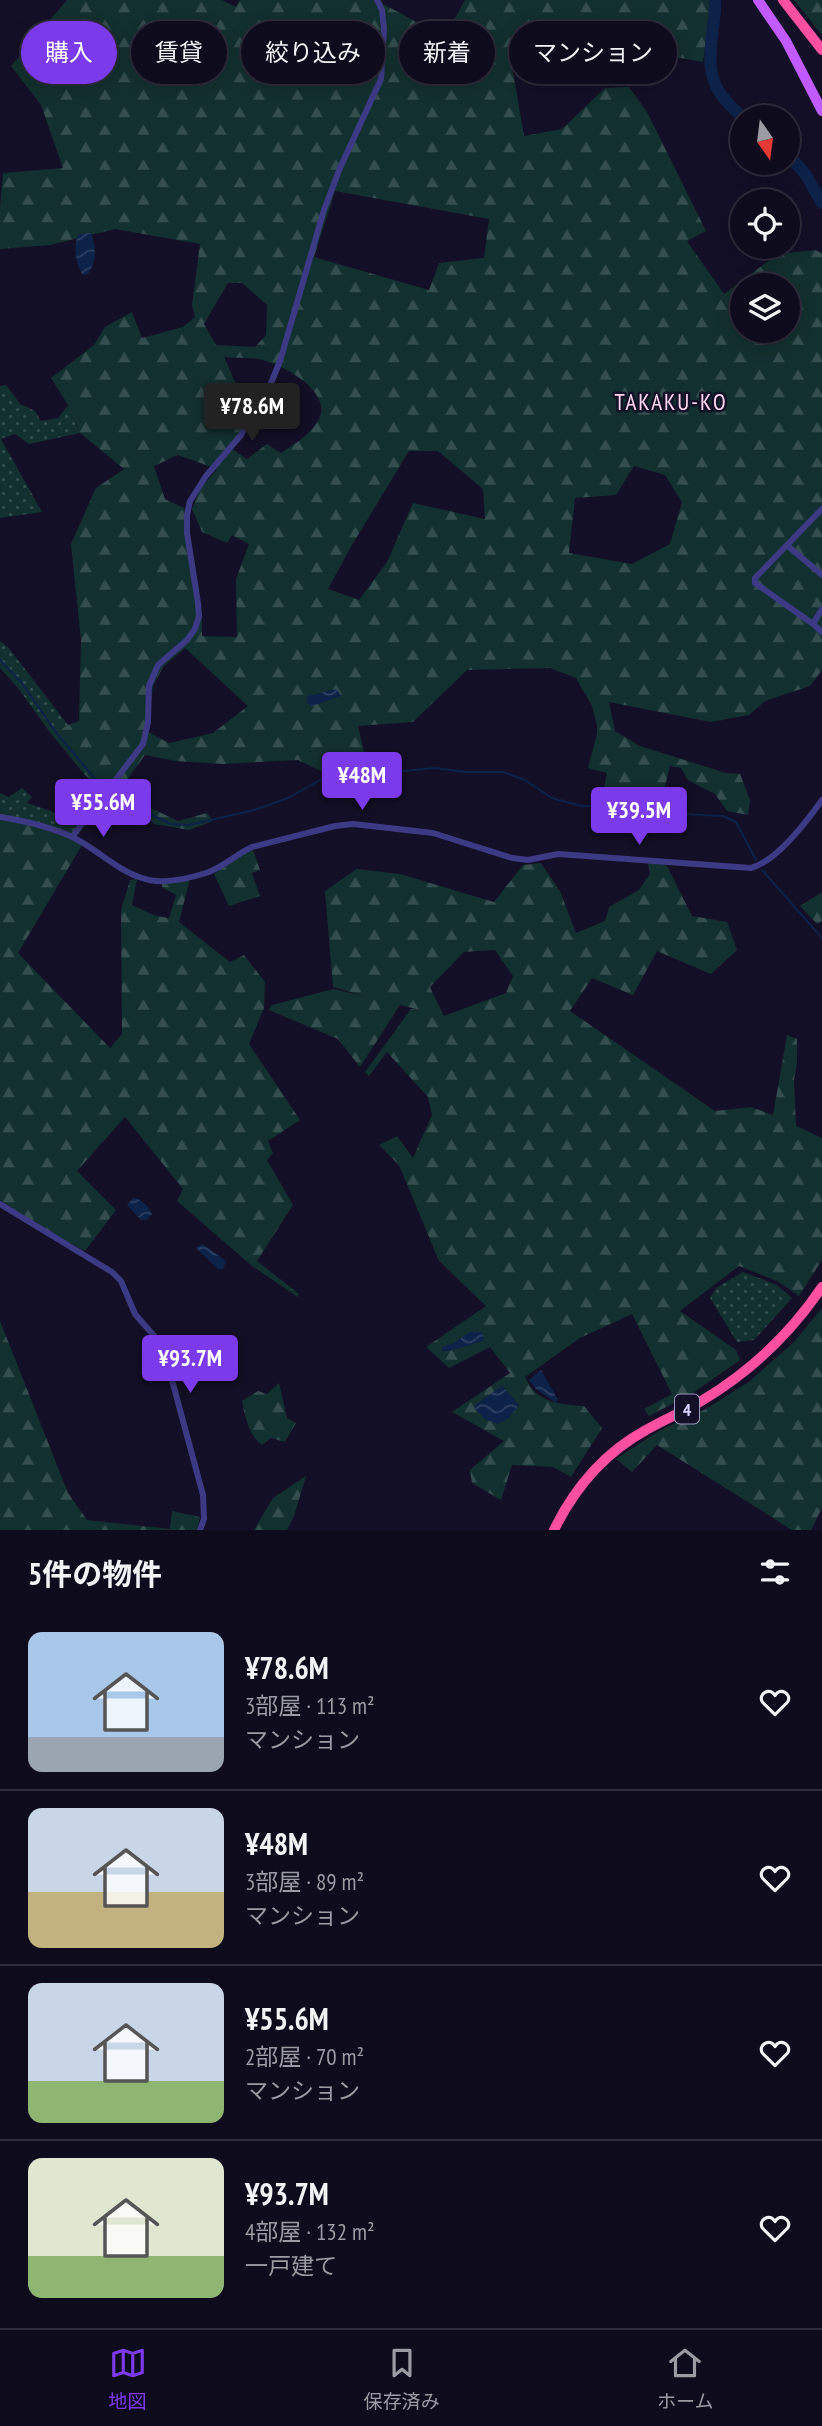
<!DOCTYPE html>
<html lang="ja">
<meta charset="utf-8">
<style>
body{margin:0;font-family:"PT Sans Narrow","Noto Sans JP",sans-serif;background:#1c1929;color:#f1f3f6;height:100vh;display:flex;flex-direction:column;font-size:26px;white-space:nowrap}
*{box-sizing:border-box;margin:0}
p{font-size:23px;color:#9b9ba3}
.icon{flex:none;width:38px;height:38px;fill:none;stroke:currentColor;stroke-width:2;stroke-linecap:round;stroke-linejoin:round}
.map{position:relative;height:1530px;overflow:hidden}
.details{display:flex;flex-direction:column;background:#0e0b1c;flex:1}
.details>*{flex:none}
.top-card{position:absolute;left:21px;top:21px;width:780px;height:63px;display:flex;gap:14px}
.needle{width:46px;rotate:166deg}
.controls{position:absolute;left:730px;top:105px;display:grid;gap:14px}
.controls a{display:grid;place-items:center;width:70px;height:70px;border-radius:50%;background:#0e0b1c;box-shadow:0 4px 18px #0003,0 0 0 2px #2e2b3b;font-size:35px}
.price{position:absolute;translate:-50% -60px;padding:0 16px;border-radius:7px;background:#7c3aed;color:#fff;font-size:23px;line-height:46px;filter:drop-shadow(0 2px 4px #0008)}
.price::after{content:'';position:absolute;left:50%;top:42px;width:21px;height:16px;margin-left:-10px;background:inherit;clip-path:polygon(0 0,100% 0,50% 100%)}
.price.on{background:#222;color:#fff}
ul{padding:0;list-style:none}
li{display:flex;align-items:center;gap:21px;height:175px;padding:0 28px}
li+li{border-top:2px solid #2e2b3b}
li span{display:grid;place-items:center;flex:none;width:196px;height:140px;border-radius:14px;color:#555}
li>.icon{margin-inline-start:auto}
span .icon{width:84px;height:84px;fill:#fffc;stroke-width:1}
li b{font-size:30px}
h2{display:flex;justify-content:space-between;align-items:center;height:84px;padding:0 28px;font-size:30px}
.tag{padding:0 24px;border-radius:32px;background:#0e0b1c;box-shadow:0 4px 18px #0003,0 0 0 2px #2e2b3b;font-size:24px;line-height:63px}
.tag.on{background:#7c3aed;color:#fff}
.tabs{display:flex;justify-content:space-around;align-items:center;height:98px;border-top:2px solid #2e2b3b;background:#0e0b1c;font-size:19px;color:#9b9ba3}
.tabs a{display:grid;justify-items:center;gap:4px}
.tabs .on{color:#7c3aed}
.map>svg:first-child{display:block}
</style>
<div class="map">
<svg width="822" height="1530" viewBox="0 0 822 1530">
<defs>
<pattern id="grass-dots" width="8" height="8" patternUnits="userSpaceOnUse" patternTransform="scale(1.75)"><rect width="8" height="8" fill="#12302f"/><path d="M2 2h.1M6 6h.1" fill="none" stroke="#344d4e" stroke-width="1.8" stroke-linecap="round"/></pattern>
<pattern id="forest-firs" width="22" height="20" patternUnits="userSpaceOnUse" patternTransform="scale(1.75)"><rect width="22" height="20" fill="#12302f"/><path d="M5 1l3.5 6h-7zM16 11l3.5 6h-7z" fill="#344d4e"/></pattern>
<pattern id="water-waves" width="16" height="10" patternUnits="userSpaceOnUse" patternTransform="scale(1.75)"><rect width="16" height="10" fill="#0c2248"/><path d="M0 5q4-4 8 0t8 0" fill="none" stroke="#2f4163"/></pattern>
</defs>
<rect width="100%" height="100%" fill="#130f26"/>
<path fill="url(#grass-dots)" d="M 6,385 L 20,404 L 35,411 L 41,421 L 58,418 L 68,405 L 80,433 L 29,444 L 15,434 L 1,439 L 42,512 L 0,518 L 0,386 Z
M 0,641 L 8,647 L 68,725 L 52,735 L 18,688 L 0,668 Z
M 22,788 L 32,797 L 27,803 L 51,811 L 74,824 L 102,789 L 109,793 L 77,836 L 0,819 L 0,793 L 9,797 Z
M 743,1272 L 777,1285 L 792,1298 L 754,1340 L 737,1342 L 710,1298 L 716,1288 Z"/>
<path fill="url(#forest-firs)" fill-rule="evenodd" d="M 67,0 L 222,0 L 236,7 L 240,0 L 381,0 L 383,4 L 445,37 L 465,0 L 709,0 L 709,22 L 703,62 L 566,37 L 534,47 L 512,66 L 524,136 L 562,129 L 605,88 L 629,87 L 647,112 L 706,231 L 687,241 L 724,294 L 778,254 L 815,250 L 822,253 L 822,670 L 810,686 L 765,701 L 749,715 L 711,722 L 609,702 L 615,731 L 640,746 L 726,773 L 740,774 L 750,800 L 748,815 L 727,811 L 715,794 L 688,780 L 681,768 L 670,766 L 662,798 L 674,804 L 672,816 L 619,810 L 600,810 L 607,773 L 588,768 L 597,734 L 597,726 L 592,706 L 576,678 L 550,668 L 467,670 L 413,722 L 358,726 L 369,773 L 337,779 L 298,760 L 223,764 L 176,761 L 145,755 L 126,781 L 151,808 L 178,821 L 207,813 L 213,821 L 189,830 L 154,824 L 128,800 L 102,789 L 85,775 L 52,735 L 68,725 L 79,721 L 81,640 L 71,544 L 96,488 L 124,469 L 80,433 L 68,405 L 51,378 L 94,345 L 105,327 L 132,312 L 142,338 L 183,327 L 195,317 L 192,305 L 200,244 L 115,229 L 50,245 L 0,249 L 0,207 L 3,173 L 63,168 L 41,105 L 11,66 ZM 335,191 L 489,219 L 484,258 L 439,263 L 429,290 L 314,257 ZM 228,283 L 242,283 L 267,305 L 266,335 L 255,347 L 216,345 L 204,324 ZM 742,285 L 788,285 L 788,331 L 742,331 ZM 224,357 C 236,358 250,357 262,360 C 284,365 335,393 318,421 C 309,436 294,444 281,453 L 267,444 L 247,459 L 232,449 L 262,406 L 235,382 ZM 409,451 L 438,451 L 483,489 L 485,519 L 413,503 L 387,562 L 359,600 L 328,589 L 352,545 ZM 178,455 L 217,469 L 200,489 L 192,509 L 202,532 L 227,543 L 232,535 L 249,544 L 236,579 L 237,637 L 202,636 L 202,618 L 184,508 L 165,499 L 154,466 ZM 634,466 L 665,475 L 682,502 L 670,544 L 632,564 L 569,553 L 575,498 L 616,495 ZM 185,648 L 248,706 L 213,733 L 169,743 L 148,732 L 153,686 L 163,667 Z
M 794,0 L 822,0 L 822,35 Z
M 0,820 L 42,827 L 82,845 L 18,953 L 110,1048 L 122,1034 L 121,910 L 130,880 L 137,879 L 132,905 L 156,916 L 169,918 L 176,895 L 162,887 L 162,884 L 190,879 L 179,922 L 230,962 L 244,955 L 265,982 L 264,1008 L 249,1044 L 300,1120 L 268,1141 L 273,1153 L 267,1160 L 293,1205 L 257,1261 L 299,1294 L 298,1297 L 252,1266 L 177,1201 L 183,1189 L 125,1117 L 77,1171 L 116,1210 L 85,1251 L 38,1226 L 0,1200 Z
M 253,850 L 260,870 L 252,873 L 260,896 L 229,906 L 214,874 L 242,854 Z
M 541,863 L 560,891 L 576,933 L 605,921 L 609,907 L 639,890 L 650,874 L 648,863 L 666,864 L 692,916 L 727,922 L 737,950 L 711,974 L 657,951 L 633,995 L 592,978 L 570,1011 L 715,1111 L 751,1107 L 773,1115 L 787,1035 L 797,1039 L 797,1063 L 794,1080 L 796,1126 L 822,1138 L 822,1260 L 799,1296 L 777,1281 L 739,1266 L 680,1311 L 736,1350 L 740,1360 L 693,1393 L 649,1416 L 644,1409 L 672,1394 L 632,1314 L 580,1338 L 525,1377 C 537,1403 558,1404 584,1406 L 602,1428 L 571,1477 L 553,1467 L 512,1465 L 501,1500 L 472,1483 L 470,1470 L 504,1441 L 452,1412 L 510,1373 L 490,1347 L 449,1368 L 426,1347 L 486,1306 L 439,1261 L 399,1165 L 379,1145 L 397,1136 L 413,1158 L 432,1115 L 428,1097 L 387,1052 L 369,1076 L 365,1072 L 411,1009 L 420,1010 L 400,1005 L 360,1067 L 338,1039 L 269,1010 L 272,1005 L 334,989 L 368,997 L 333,987 L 325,891 L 357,869 L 400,874 L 494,902 L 523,865 ZM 495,950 L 513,976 L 506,993 L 444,1016 L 430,987 L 464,952 Z
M 822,892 L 822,921 L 817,924 L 800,906 Z
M 822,1308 L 822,1508 L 811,1530 L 792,1530 L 657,1445 L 632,1472 L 616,1459 L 659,1431 L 706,1409 L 750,1381 L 794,1342 Z
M 0,1321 L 68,1493 L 87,1520 L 170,1529 L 172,1511 L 200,1517 L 197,1530 L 0,1530 Z
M 279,1383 L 287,1418 L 296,1423 L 285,1442 L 271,1438 L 262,1445 C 249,1436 245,1417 242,1401 L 258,1391 L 267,1394 Z
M 306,1476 L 294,1516 L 287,1530 L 254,1530 L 273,1498 Z"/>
<path fill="url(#water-waves)" d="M 85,233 L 91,233 C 96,245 97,263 88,274 L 83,275 C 76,265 73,247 78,235 Z
M 337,689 L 341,696 L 312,706 L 307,703 L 308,696 Z
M 133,1198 C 140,1198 150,1207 152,1214 L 146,1220 L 141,1220 L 127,1205 Z
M 202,1244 L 226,1261 L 223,1269 L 218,1269 L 196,1248 Z
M 470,1332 L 481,1332 L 484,1337 L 482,1341 C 473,1344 450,1352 442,1351 L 442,1347 L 454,1343 Z
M 541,1370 L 558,1400 L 555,1402 L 536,1389 L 529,1380 Z
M 502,1386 L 519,1405 L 508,1419 L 497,1424 L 485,1419 L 475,1409 L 475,1405 Z"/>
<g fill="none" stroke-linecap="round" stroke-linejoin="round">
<path stroke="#0c2248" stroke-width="2" d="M 0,660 L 21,682 L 58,735 L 103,788 L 131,797 L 148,813 L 171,824 L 189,825 L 254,810 L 288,798 L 329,775 L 362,767 L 393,772 L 436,768 L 465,772 L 503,772 L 525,780 L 552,798 L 581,806 L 630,806 L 664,813 L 723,816 L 736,822 L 756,860
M 762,870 L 822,938"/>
<path stroke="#0c2248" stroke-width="12" d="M 715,0 C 716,9 714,19 713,28 C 707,70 709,90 743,117
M 788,154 L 806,175 L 822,203"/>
<path stroke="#3d3a85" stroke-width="6" d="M 822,509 L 755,578 L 755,583 L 813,624 L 822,609
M 788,546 L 822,575
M 813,624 L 822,632
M 0,817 C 26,821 48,826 72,837 C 96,848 116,870 142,878 C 160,885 187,879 206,873 C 223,868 236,854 252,847 L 335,826 L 353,824 L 433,833 L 512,858 L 528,860 L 558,854 L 751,868 C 777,861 807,821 822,800
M 72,837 L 143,744 L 148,722 L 149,686 L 158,665 L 187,640 L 195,629 L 199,616 L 198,603 L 187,533 L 187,515 L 190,501 L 206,476 L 241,435 L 267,393 L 280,361 L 324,210 L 340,168 L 381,79 L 384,29 L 382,10 L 377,0
M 0,1204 L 112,1272 L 121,1281 L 135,1314 L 155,1337 L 166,1358 L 203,1495 L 204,1519 L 200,1530"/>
<path stroke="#c25bff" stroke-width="10" d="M 758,0 L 786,41 L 822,111"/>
<path stroke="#ff4fa3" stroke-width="10" d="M 783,0 L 822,50
M 554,1530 C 575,1487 604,1453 646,1430 C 665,1419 685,1411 703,1400 C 751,1371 791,1333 822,1287"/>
</g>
<g text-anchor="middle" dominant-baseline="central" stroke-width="5" stroke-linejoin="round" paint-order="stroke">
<rect fill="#130f26" stroke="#9e99be" stroke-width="2" x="675" y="1394.5" width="24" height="29" rx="5"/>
<g font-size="18" font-weight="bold" fill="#d9d4ff">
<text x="687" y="1409">4</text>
</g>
<g font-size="23" letter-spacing="2" fill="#ffd6f0" stroke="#130f26">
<text x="671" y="401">TAKAKU-KO</text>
</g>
</g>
</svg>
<div class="controls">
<a><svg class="needle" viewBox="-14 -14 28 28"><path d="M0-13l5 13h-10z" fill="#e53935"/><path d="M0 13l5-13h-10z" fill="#9b9ba3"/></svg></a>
<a><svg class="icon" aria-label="locate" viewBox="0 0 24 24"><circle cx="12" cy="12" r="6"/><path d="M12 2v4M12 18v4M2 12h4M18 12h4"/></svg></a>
<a><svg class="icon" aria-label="layers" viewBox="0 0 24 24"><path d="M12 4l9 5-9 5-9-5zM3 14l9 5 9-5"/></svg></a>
</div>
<b class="price on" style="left:252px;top:443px">¥78.6M</b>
<b class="price" style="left:362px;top:812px">¥48M</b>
<b class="price" style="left:103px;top:839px">¥55.6M</b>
<b class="price" style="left:639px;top:847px">¥39.5M</b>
<b class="price" style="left:190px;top:1395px">¥93.7M</b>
<div class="top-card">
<a class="tag on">購入</a>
<a class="tag">賃貸</a>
<a class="tag">絞り込み</a>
<a class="tag">新着</a>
<a class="tag">マンション</a>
</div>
</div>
<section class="details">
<h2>5件の物件<svg class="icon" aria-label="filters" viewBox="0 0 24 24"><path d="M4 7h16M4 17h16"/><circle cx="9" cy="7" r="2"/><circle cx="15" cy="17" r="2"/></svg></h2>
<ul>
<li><span style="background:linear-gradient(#a9c7e8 75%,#9aa5b1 0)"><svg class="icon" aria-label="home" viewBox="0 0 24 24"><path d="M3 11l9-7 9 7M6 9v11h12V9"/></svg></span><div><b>¥78.6M</b><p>3部屋 · 113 m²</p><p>マンション</p></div><svg class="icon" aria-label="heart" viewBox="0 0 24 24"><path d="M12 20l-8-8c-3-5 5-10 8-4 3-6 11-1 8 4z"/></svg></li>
<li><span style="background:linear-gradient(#c9d6e8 60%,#c2b280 0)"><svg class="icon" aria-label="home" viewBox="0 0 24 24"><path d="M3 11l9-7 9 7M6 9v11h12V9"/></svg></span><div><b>¥48M</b><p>3部屋 · 89 m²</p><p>マンション</p></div><svg class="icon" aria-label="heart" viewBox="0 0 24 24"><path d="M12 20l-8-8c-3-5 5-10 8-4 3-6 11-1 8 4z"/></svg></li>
<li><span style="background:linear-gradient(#c9d6e8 70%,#8fb573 0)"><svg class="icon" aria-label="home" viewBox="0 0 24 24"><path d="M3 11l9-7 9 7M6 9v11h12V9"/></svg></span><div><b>¥55.6M</b><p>2部屋 · 70 m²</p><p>マンション</p></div><svg class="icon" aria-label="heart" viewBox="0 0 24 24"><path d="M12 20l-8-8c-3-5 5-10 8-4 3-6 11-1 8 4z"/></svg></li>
<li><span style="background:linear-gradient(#dfe7d0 70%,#8fb573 0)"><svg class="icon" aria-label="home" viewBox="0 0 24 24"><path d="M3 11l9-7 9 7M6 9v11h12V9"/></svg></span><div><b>¥93.7M</b><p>4部屋 · 132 m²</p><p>一戸建て</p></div><svg class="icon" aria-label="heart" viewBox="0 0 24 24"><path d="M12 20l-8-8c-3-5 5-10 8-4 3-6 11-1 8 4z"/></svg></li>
</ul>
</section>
<nav class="tabs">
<a class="on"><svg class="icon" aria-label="map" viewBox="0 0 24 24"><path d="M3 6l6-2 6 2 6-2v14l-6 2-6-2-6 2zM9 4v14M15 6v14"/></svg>地図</a>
<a><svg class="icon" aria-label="saved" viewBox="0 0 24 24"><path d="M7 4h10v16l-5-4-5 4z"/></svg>保存済み</a>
<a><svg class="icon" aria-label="home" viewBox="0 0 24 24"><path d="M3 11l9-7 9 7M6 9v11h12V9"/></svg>ホーム</a>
</nav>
